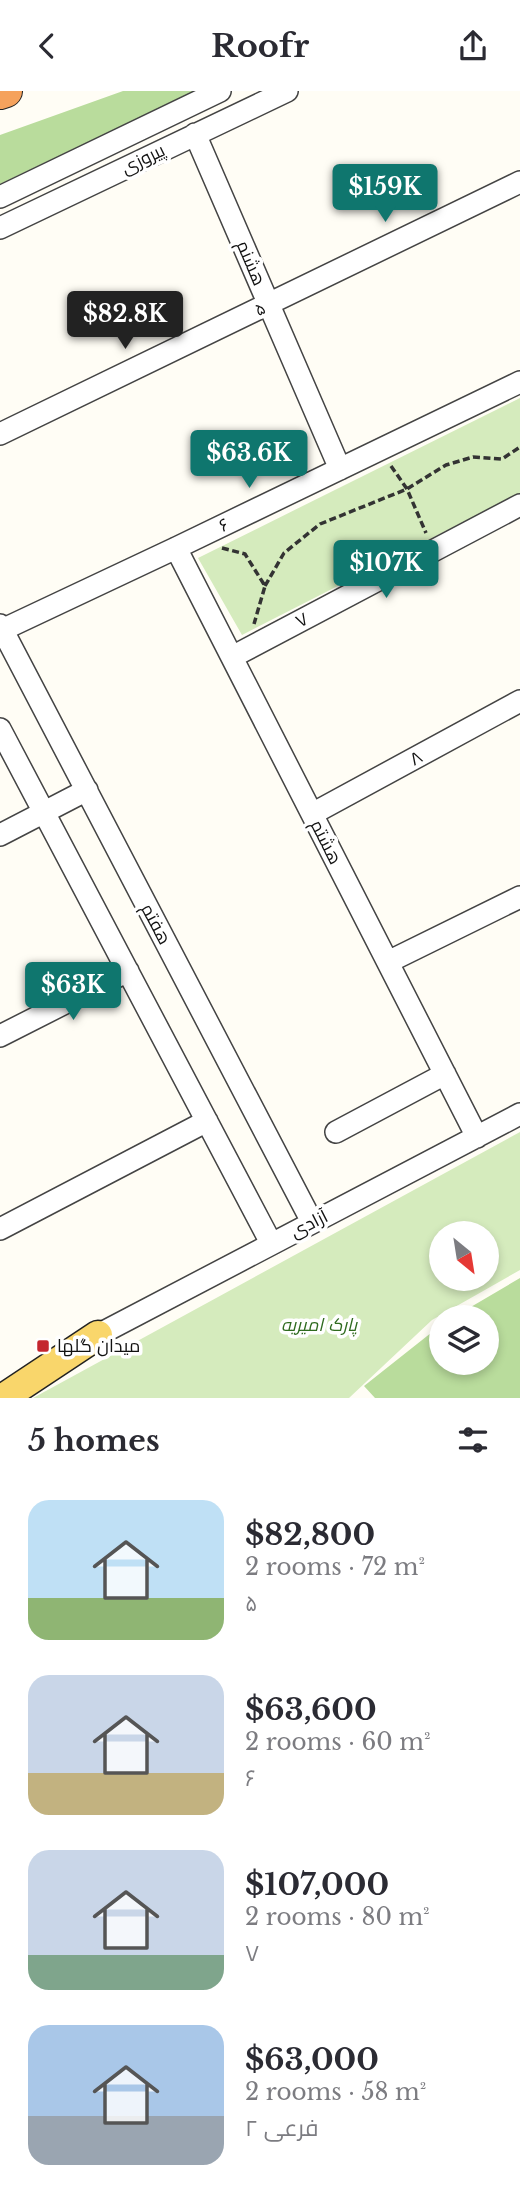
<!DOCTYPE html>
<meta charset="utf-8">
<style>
body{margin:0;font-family:"Libre Baskerville",Cairo,serif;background:#f7f7f7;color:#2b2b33;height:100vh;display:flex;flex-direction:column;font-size:26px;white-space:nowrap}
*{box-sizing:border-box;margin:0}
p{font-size:23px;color:#7c7c81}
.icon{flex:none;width:38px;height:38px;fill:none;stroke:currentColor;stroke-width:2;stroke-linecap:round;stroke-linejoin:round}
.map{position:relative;height:1307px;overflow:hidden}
.panel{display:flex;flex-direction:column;background:#fff;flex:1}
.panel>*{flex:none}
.needle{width:46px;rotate:150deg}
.fabs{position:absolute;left:429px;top:1130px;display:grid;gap:14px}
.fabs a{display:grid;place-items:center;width:70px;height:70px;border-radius:50%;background:#fff;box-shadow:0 4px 10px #0003;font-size:35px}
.price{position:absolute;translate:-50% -60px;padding:0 16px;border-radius:7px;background:#0f766e;color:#fff;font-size:23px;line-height:46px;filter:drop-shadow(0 2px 4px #0008)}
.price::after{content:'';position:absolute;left:50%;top:42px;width:21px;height:16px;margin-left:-10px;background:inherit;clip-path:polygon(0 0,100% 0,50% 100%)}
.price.selected{background:#222;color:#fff}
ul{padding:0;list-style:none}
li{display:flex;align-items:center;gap:21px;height:175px;padding:0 28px}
li span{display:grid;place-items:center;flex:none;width:196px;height:140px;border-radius:21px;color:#555}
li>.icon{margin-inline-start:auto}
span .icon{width:84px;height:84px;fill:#fffc;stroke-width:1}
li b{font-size:30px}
h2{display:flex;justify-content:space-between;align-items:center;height:84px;padding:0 28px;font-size:30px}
header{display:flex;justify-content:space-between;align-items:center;height:91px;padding:0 28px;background:#fff;font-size:32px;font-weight:700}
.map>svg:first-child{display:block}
</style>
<header><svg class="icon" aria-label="back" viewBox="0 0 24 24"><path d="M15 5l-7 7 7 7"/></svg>Roofr<svg class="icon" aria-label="share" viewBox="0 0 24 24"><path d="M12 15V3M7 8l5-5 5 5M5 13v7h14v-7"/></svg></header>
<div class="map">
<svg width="520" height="1307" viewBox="0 0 520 1307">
<rect width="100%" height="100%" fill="#fffdf5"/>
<path fill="#d5ebbd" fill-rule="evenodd" d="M 520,307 L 520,402 L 242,544 L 198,467 Z
M 520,1041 L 520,1179 L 432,1229 L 349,1307 L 33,1307 ZM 441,1143 L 486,1143 L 486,1188 L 441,1188 Z"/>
<path fill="#b9dc9c" d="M 123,0 L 195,0 L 0,93 L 0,44 Z
M 520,1187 L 520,1307 L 375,1307 L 364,1295 L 441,1234 L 441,1272 L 486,1272 L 486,1227 L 452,1227 Z"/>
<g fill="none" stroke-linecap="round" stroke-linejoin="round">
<g stroke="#444" stroke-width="24">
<path id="minor" d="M 195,43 L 340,378
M 0,106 L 220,0
M 0,137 L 287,0
M 0,343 L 520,91
M 176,457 L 477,1046
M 0,534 L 312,1131
M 2,539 L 176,457 L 520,291
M 232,566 L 520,414
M 0,638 L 271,1152
M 312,723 L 520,610
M 0,744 L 87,699
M 388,871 L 520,806
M 0,945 L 128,880
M 336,1041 L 445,983
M 0,1138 L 207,1030
M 98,1244 L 520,1023"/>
</g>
<g stroke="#222" stroke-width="31">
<path id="major" d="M 3,1307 L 98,1244"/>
</g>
<g stroke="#222" stroke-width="34">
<path id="highway" d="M 0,2 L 6,0"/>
</g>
<path stroke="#333" stroke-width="3.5" stroke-dasharray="7 3.5" stroke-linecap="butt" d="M 391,375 L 407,398 L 426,442
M 222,457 L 245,463 L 265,495 L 254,533
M 265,495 L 284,462 L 320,433 L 407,398 L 446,374 L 473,366 L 502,368 L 520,356"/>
<use href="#minor" stroke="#fff" stroke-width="21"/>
<use href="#major" stroke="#f9d66b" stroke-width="28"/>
<use href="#highway" stroke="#f5a25d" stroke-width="32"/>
</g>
<rect fill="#c4262e" stroke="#fff" stroke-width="2.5" x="36" y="1248" width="14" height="14" rx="3.5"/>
<g text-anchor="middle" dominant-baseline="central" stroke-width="7" stroke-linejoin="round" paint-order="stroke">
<g font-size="18" fill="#111" stroke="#fff">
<text transform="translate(143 68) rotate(-26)">پیروزی</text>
<text transform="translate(251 172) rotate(67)">هشنم</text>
<text transform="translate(260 218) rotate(-26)">۵</text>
<text transform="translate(224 434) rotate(-26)">۶</text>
<text transform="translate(302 529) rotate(-28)">۷</text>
<text transform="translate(416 667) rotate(-29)">۸</text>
<text transform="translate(326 751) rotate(63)">هشتم</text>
<text transform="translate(156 833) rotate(62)">هفتم</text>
<text transform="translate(309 1133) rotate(-27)">آزادی</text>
</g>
<g font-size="18" font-style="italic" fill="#2f6b1f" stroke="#fff">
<text x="319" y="1234">پارک امیریه</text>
</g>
<g font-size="18" fill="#111" stroke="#fff" text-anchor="start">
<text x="57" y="1255">میدان گلها</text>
</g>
</g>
</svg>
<div class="fabs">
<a><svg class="needle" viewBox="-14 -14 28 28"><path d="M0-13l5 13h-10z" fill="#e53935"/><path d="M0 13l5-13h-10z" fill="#7c7c81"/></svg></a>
<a><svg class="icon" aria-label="layers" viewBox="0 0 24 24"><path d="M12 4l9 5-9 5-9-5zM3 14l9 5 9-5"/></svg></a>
</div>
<b class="price" style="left:385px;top:133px">$159K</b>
<b class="price selected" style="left:125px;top:260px">$82.8K</b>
<b class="price" style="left:249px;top:399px">$63.6K</b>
<b class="price" style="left:386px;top:509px">$107K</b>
<b class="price" style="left:73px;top:931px">$63K</b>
</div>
<section class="panel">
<h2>5 homes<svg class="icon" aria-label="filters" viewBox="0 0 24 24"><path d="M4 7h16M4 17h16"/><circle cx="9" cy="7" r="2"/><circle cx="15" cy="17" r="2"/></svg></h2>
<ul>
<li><span style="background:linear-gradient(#bfe0f5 70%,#8fb573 0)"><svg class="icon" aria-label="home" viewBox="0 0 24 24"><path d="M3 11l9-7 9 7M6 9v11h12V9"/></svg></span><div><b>$82,800</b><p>2 rooms · 72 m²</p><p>۵</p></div></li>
<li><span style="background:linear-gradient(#c9d6e8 70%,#c2b280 0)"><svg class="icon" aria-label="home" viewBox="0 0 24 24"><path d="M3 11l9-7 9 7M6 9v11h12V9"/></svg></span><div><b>$63,600</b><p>2 rooms · 60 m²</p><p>۶</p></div></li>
<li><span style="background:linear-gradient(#c9d6e8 75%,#7fa58c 0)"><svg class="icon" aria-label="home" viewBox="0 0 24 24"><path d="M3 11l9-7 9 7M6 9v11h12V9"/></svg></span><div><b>$107,000</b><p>2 rooms · 80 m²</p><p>۷</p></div></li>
<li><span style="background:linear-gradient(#a9c7e8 65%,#9aa5b1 0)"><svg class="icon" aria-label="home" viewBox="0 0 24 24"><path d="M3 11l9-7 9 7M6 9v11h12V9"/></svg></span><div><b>$63,000</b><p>2 rooms · 58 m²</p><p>فرعی ۲</p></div></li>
</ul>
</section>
